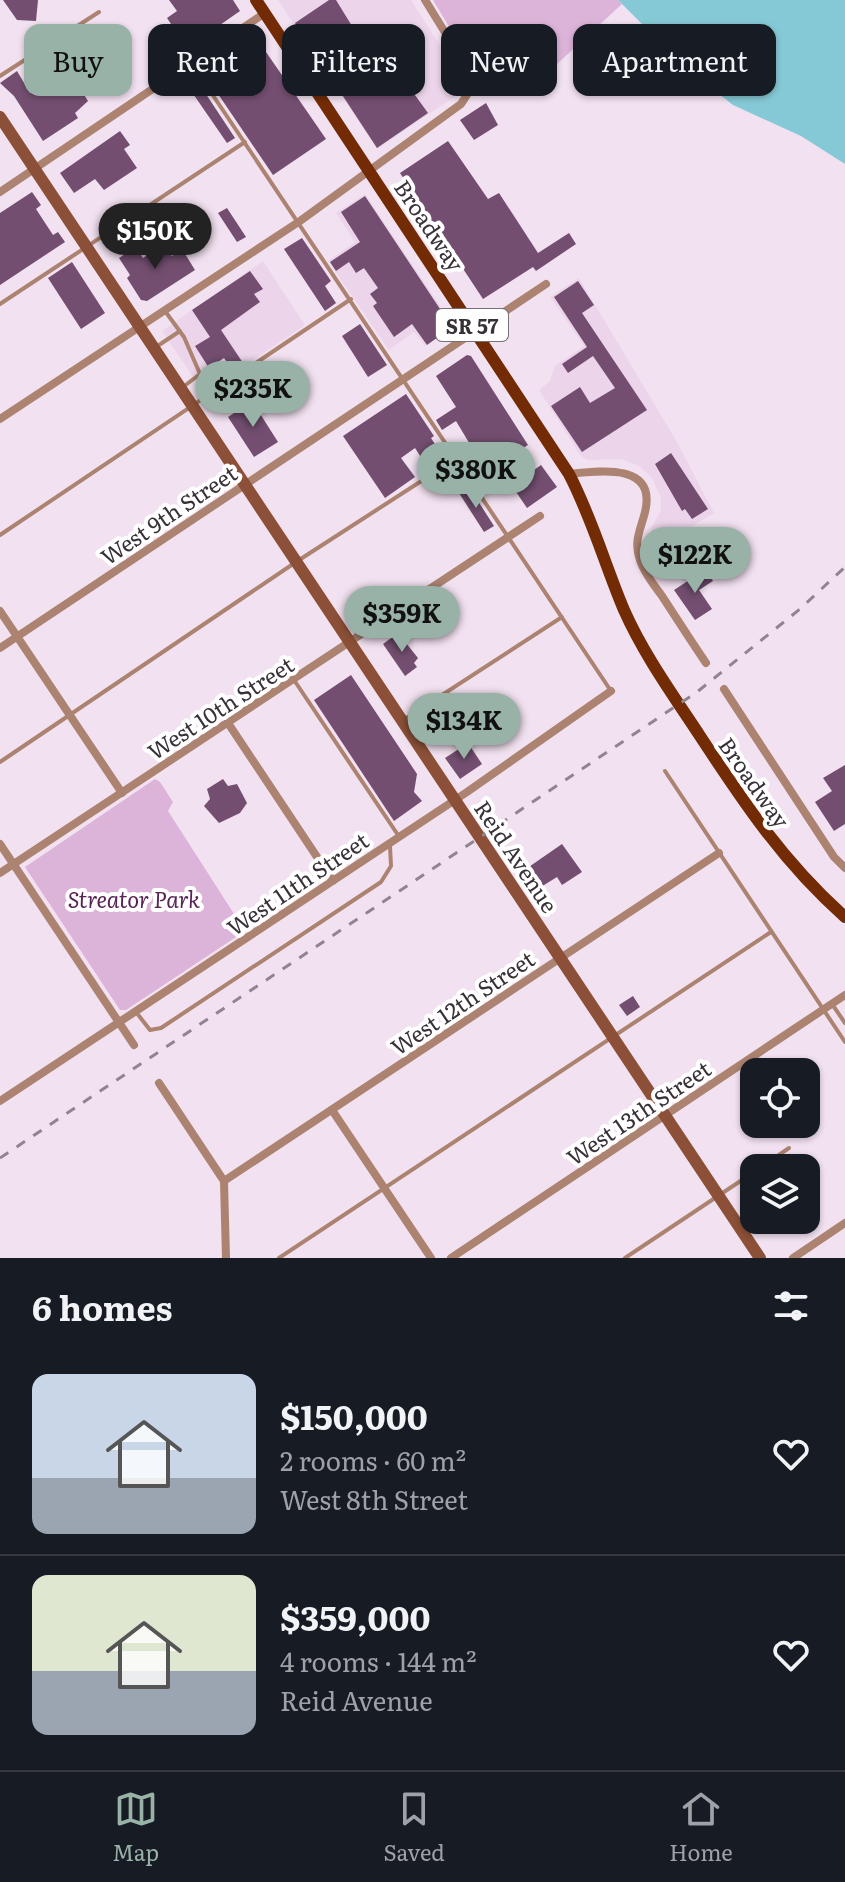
<!DOCTYPE html>
<meta charset="utf-8">
<style>
body{margin:0;font-family:Literata,serif;background:#242831;color:#f1f3f6;height:100vh;display:flex;flex-direction:column;font-size:30px;white-space:nowrap}
*{box-sizing:border-box;margin:0}
p{font-size:26px;color:#9ea1a6}
.icon{flex:none;width:44px;height:44px;fill:none;stroke:currentColor;stroke-width:2;stroke-linecap:round;stroke-linejoin:round}
.map{position:relative;height:1258px;overflow:hidden}
.details{display:flex;flex-direction:column;background:#171b24;flex:1}
.details>*{flex:none}
.guide{position:absolute;left:24px;top:24px;width:798px;height:72px;display:flex;gap:16px}
.buttons{position:absolute;left:740px;top:1058px;display:grid;gap:16px}
.buttons a{display:grid;place-items:center;width:80px;height:80px;border-radius:16px;background:#171b24;box-shadow:0 2px 6px #0004;font-size:40px}
.price{position:absolute;translate:-50% -68px;padding:0 18px;border-radius:28px;background:#99b2a8;color:#111;font-size:26px;line-height:52px;filter:drop-shadow(0 2px 4px #0008)}
.price::after{content:'';position:absolute;left:50%;top:48px;width:24px;height:18px;margin-left:-12px;background:inherit;clip-path:polygon(0 0,100% 0,50% 100%)}
.price.on{background:#222;color:#fff}
ul{padding:0;list-style:none}
li{display:flex;align-items:center;gap:24px;height:200px;padding:0 32px}
li+li{border-top:2px solid #363941}
li span{display:grid;place-items:center;flex:none;width:224px;height:160px;border-radius:16px;color:#555}
li>.icon{margin-inline-start:auto}
span .icon{width:96px;height:96px;fill:#fffc;stroke-width:1}
li b{font-size:34px}
h2{display:flex;justify-content:space-between;align-items:center;height:96px;padding:0 32px;font-size:34px}
.tag{padding:0 28px;border-radius:16px;background:#171b24;box-shadow:0 2px 6px #0004;font-size:28px;line-height:72px}
.tag.on{background:#99b2a8;color:#111}
.dock{display:flex;justify-content:space-around;align-items:center;height:112px;border-top:2px solid #363941;background:#171b24;font-size:22px;color:#9ea1a6}
.dock a{display:grid;justify-items:center;gap:4px}
.dock .on{color:#99b2a8}
.map>svg:first-child{display:block}
</style>
<div class="map">
<svg width="845" height="1258" viewBox="0 0 845 1258">
<rect width="100%" height="100%" fill="#f2e1f0"/>
<path fill="#ecd5ea" d="M 278,0 L 411,0 L 456,71 L 460,81 L 459,87 L 454,97 L 377,149 Z
M 365,194 L 454,327 L 425,346 L 414,332 L 389,350 L 328,261 L 355,242 L 336,213 Z
M 263,261 L 305,325 L 204,393 L 162,331 Z
M 579,278 L 677,442 L 714,513 L 691,527 L 703,545 L 660,573 L 647,554 L 652,527 L 661,510 L 661,498 L 652,478 L 639,466 L 621,459 L 587,460 L 580,455 L 539,390 L 550,381 L 555,366 L 584,346 L 550,297 Z"/>
<path fill="#ddb4d9" d="M 433,0 L 618,0 L 622,4 L 557,64 L 511,82 L 490,95 Z
M 155,779 L 160,782 L 173,802 L 168,811 L 245,931 L 126,1010 L 120,1010 L 25,867 Z"/>
<path fill="#86c9d6" d="M 618,0 L 845,0 L 845,164 L 801,136 L 733,105 L 674,59 L 667,66 L 661,60 L 669,51 Z"/>
<path fill="#734e70" d="M 3,0 L 38,0 L 36,21 L 17,20 Z
M 169,0 L 233,0 L 240,11 L 187,48 L 167,18 L 177,11 Z
M 329,0 L 336,0 L 352,26 L 342,33 L 357,56 L 369,49 L 375,59 L 382,55 L 392,71 L 407,61 L 418,77 L 407,84 L 428,113 L 377,148 L 295,23 Z
M 266,52 L 326,139 L 273,175 L 214,88 Z
M 109,54 L 128,85 L 119,91 L 99,61 Z
M 17,71 L 30,93 L 52,79 L 56,84 L 71,74 L 88,101 L 75,113 L 78,118 L 43,141 L 14,96 L 0,83 Z
M 196,79 L 235,138 L 227,143 L 187,85 Z
M 486,103 L 498,125 L 474,140 L 460,120 Z
M 120,131 L 130,145 L 124,149 L 137,168 L 104,190 L 95,179 L 74,193 L 60,173 Z
M 448,141 L 488,199 L 499,193 L 538,253 L 569,233 L 576,244 L 536,271 L 533,267 L 483,299 L 400,173 Z
M 32,192 L 41,205 L 36,209 L 53,235 L 58,232 L 65,242 L 0,285 L 0,213 Z
M 365,196 L 452,327 L 427,345 L 412,324 L 394,337 L 373,306 L 377,303 L 370,294 L 378,288 L 364,268 L 356,273 L 349,262 L 336,271 L 330,262 L 360,242 L 341,212 Z
M 227,208 L 246,237 L 237,242 L 218,213 Z
M 302,238 L 331,281 L 325,286 L 336,303 L 325,311 L 284,249 Z
M 164,244 L 172,256 L 182,249 L 195,270 L 147,301 L 141,300 L 127,278 L 130,275 L 119,258 L 136,247 L 143,258 Z
M 72,262 L 105,313 L 81,329 L 48,278 Z
M 250,271 L 263,289 L 254,294 L 260,302 L 221,330 L 243,363 L 232,370 L 224,358 L 209,368 L 195,346 L 210,337 L 192,310 Z
M 578,281 L 594,305 L 582,313 L 647,410 L 582,452 L 551,406 L 580,387 L 590,403 L 615,388 L 593,356 L 568,373 L 562,364 L 587,347 L 554,297 Z
M 360,324 L 387,365 L 368,377 L 342,336 Z
M 467,355 L 471,356 L 528,445 L 513,454 L 506,445 L 480,461 L 456,421 L 442,430 L 436,420 L 456,407 L 436,376 Z
M 406,394 L 434,436 L 431,438 L 444,458 L 428,468 L 415,448 L 401,458 L 415,477 L 385,498 L 343,436 Z
M 252,401 L 278,442 L 254,457 L 228,417 Z
M 671,453 L 708,509 L 692,519 L 685,509 L 682,511 L 655,464 Z
M 541,465 L 557,487 L 527,508 L 512,486 Z
M 469,487 L 494,526 L 484,532 L 459,493 Z
M 686,530 L 693,534 L 700,545 L 661,570 L 650,553 Z
M 706,569 L 713,581 L 699,590 L 712,609 L 695,620 L 674,590 Z
M 398,633 L 418,658 L 414,663 L 417,667 L 405,676 L 383,644 Z
M 351,675 L 417,774 L 414,792 L 422,801 L 394,821 L 314,700 Z
M 468,743 L 482,764 L 460,779 L 445,758 Z
M 845,765 L 845,824 L 834,831 L 815,802 L 832,791 L 823,778 Z
M 223,779 L 228,786 L 237,784 L 247,803 L 240,813 L 219,823 L 204,806 L 210,799 L 207,789 Z
M 562,844 L 582,872 L 562,885 L 557,877 L 536,890 L 523,871 Z
M 633,996 L 640,1007 L 627,1016 L 619,1005 Z"/>
<g fill="none" stroke-linecap="round" stroke-linejoin="round">
<path stroke="#ac8270" stroke-width="4" d="M 192,64 L 611,691
M 0,76 L 99,12
M 0,304 L 245,142
M 165,311 L 184,337 L 200,374 L 183,387
M 156,347 L 180,331
M 0,535 L 351,299
M 294,680 L 398,835
M 405,719 L 562,617
M 0,762 L 296,562 L 457,458
M 665,771 L 845,1042
M 832,1004 L 845,1023
M 136,1012 L 150,1030 L 161,1028 L 381,882 L 391,866 L 390,846
M 760,1168 L 789,1148
M 279,1258 L 771,932
M 625,1258 L 754,1172"/>
<path stroke="#ac8270" stroke-width="8" d="M 0,192 L 265,13
M 0,419 L 300,221 L 461,104 L 470,90 L 470,73 L 425,0
M 569,474 C 598,471 657,462 645,512 C 641,529 633,541 640,560 C 644,573 654,585 662,596 C 677,619 691,641 706,663
M 0,611 L 122,793
M 0,648 L 546,284
M 724,689 L 834,857 L 845,868
M 228,723 L 333,881
M 0,844 L 134,1045
M 0,873 L 540,516
M 159,1083 L 224,1181 L 226,1258
M 0,1101 L 467,792 L 611,691
M 332,1110 L 431,1258
M 224,1181 L 719,853
M 451,1258 L 845,995
M 793,1258 L 845,1223"/>
<path stroke="#8b5037" stroke-width="12" d="M 0,117 L 760,1258"/>
<path stroke="#722b04" stroke-width="12" d="M 256,0 L 569,474 C 592,518 605,565 624,610 C 644,655 673,695 700,736 C 744,803 784,863 845,917"/>
<path stroke="#90858f" stroke-width="3" stroke-dasharray="10 10" stroke-linecap="butt" d="M 0,1158 L 697,692 L 800,609 L 845,567"/>
</g>
<g text-anchor="middle" dominant-baseline="central" stroke-width="8" stroke-linejoin="round" paint-order="stroke">
<rect fill="#fff" stroke="#747074" stroke-width="2" x="436" y="309" width="72" height="32" rx="6"/>
<g font-size="20" font-weight="bold" fill="#383238">
<text x="472" y="325">SR 57</text>
</g>
<g font-size="22" fill="#383238" stroke="#fff">
<text transform="translate(430 225) rotate(56)">Broadway</text>
<text transform="translate(168 514) rotate(-34)">West 9th Street</text>
<text transform="translate(220 707) rotate(-33)">West 10th Street</text>
<text transform="translate(755 782) rotate(55)">Broadway</text>
<text transform="translate(517 856) rotate(56)">Reid Avenue</text>
<text transform="translate(297 883) rotate(-34)">West 11th Street</text>
<text transform="translate(462 1002) rotate(-34)">West 12th Street</text>
<text transform="translate(638 1112) rotate(-34)">West 13th Street</text>
</g>
<g font-size="22" font-style="italic" fill="#572555" stroke="#fff">
<text x="134" y="898">Streator Park</text>
</g>
</g>
</svg>
<div class="buttons">
<a><svg class="icon" aria-label="locate" viewBox="0 0 24 24"><circle cx="12" cy="12" r="6"/><path d="M12 2v4M12 18v4M2 12h4M18 12h4"/></svg></a>
<a><svg class="icon" aria-label="layers" viewBox="0 0 24 24"><path d="M12 4l9 5-9 5-9-5zM3 14l9 5 9-5"/></svg></a>
</div>
<b class="price on" style="left:155px;top:271px">$150K</b>
<b class="price" style="left:253px;top:429px">$235K</b>
<b class="price" style="left:476px;top:510px">$380K</b>
<b class="price" style="left:695px;top:595px">$122K</b>
<b class="price" style="left:402px;top:654px">$359K</b>
<b class="price" style="left:464px;top:761px">$134K</b>
<div class="guide">
<a class="tag on">Buy</a>
<a class="tag">Rent</a>
<a class="tag">Filters</a>
<a class="tag">New</a>
<a class="tag">Apartment</a>
</div>
</div>
<section class="details">
<h2>6 homes<svg class="icon" aria-label="filters" viewBox="0 0 24 24"><path d="M4 7h16M4 17h16"/><circle cx="9" cy="7" r="2"/><circle cx="15" cy="17" r="2"/></svg></h2>
<ul>
<li><span style="background:linear-gradient(#c9d6e8 65%,#9aa5b1 0)"><svg class="icon" aria-label="home" viewBox="0 0 24 24"><path d="M3 11l9-7 9 7M6 9v11h12V9"/></svg></span><div><b>$150,000</b><p>2 rooms · 60 m²</p><p>West 8th Street</p></div><svg class="icon" aria-label="heart" viewBox="0 0 24 24"><path d="M12 20l-8-8c-3-5 5-10 8-4 3-6 11-1 8 4z"/></svg></li>
<li><span style="background:linear-gradient(#dfe7d0 60%,#9aa5b1 0)"><svg class="icon" aria-label="home" viewBox="0 0 24 24"><path d="M3 11l9-7 9 7M6 9v11h12V9"/></svg></span><div><b>$359,000</b><p>4 rooms · 144 m²</p><p>Reid Avenue</p></div><svg class="icon" aria-label="heart" viewBox="0 0 24 24"><path d="M12 20l-8-8c-3-5 5-10 8-4 3-6 11-1 8 4z"/></svg></li>
</ul>
</section>
<nav class="dock">
<a class="on"><svg class="icon" aria-label="map" viewBox="0 0 24 24"><path d="M3 6l6-2 6 2 6-2v14l-6 2-6-2-6 2zM9 4v14M15 6v14"/></svg>Map</a>
<a><svg class="icon" aria-label="saved" viewBox="0 0 24 24"><path d="M7 4h10v16l-5-4-5 4z"/></svg>Saved</a>
<a><svg class="icon" aria-label="home" viewBox="0 0 24 24"><path d="M3 11l9-7 9 7M6 9v11h12V9"/></svg>Home</a>
</nav>
